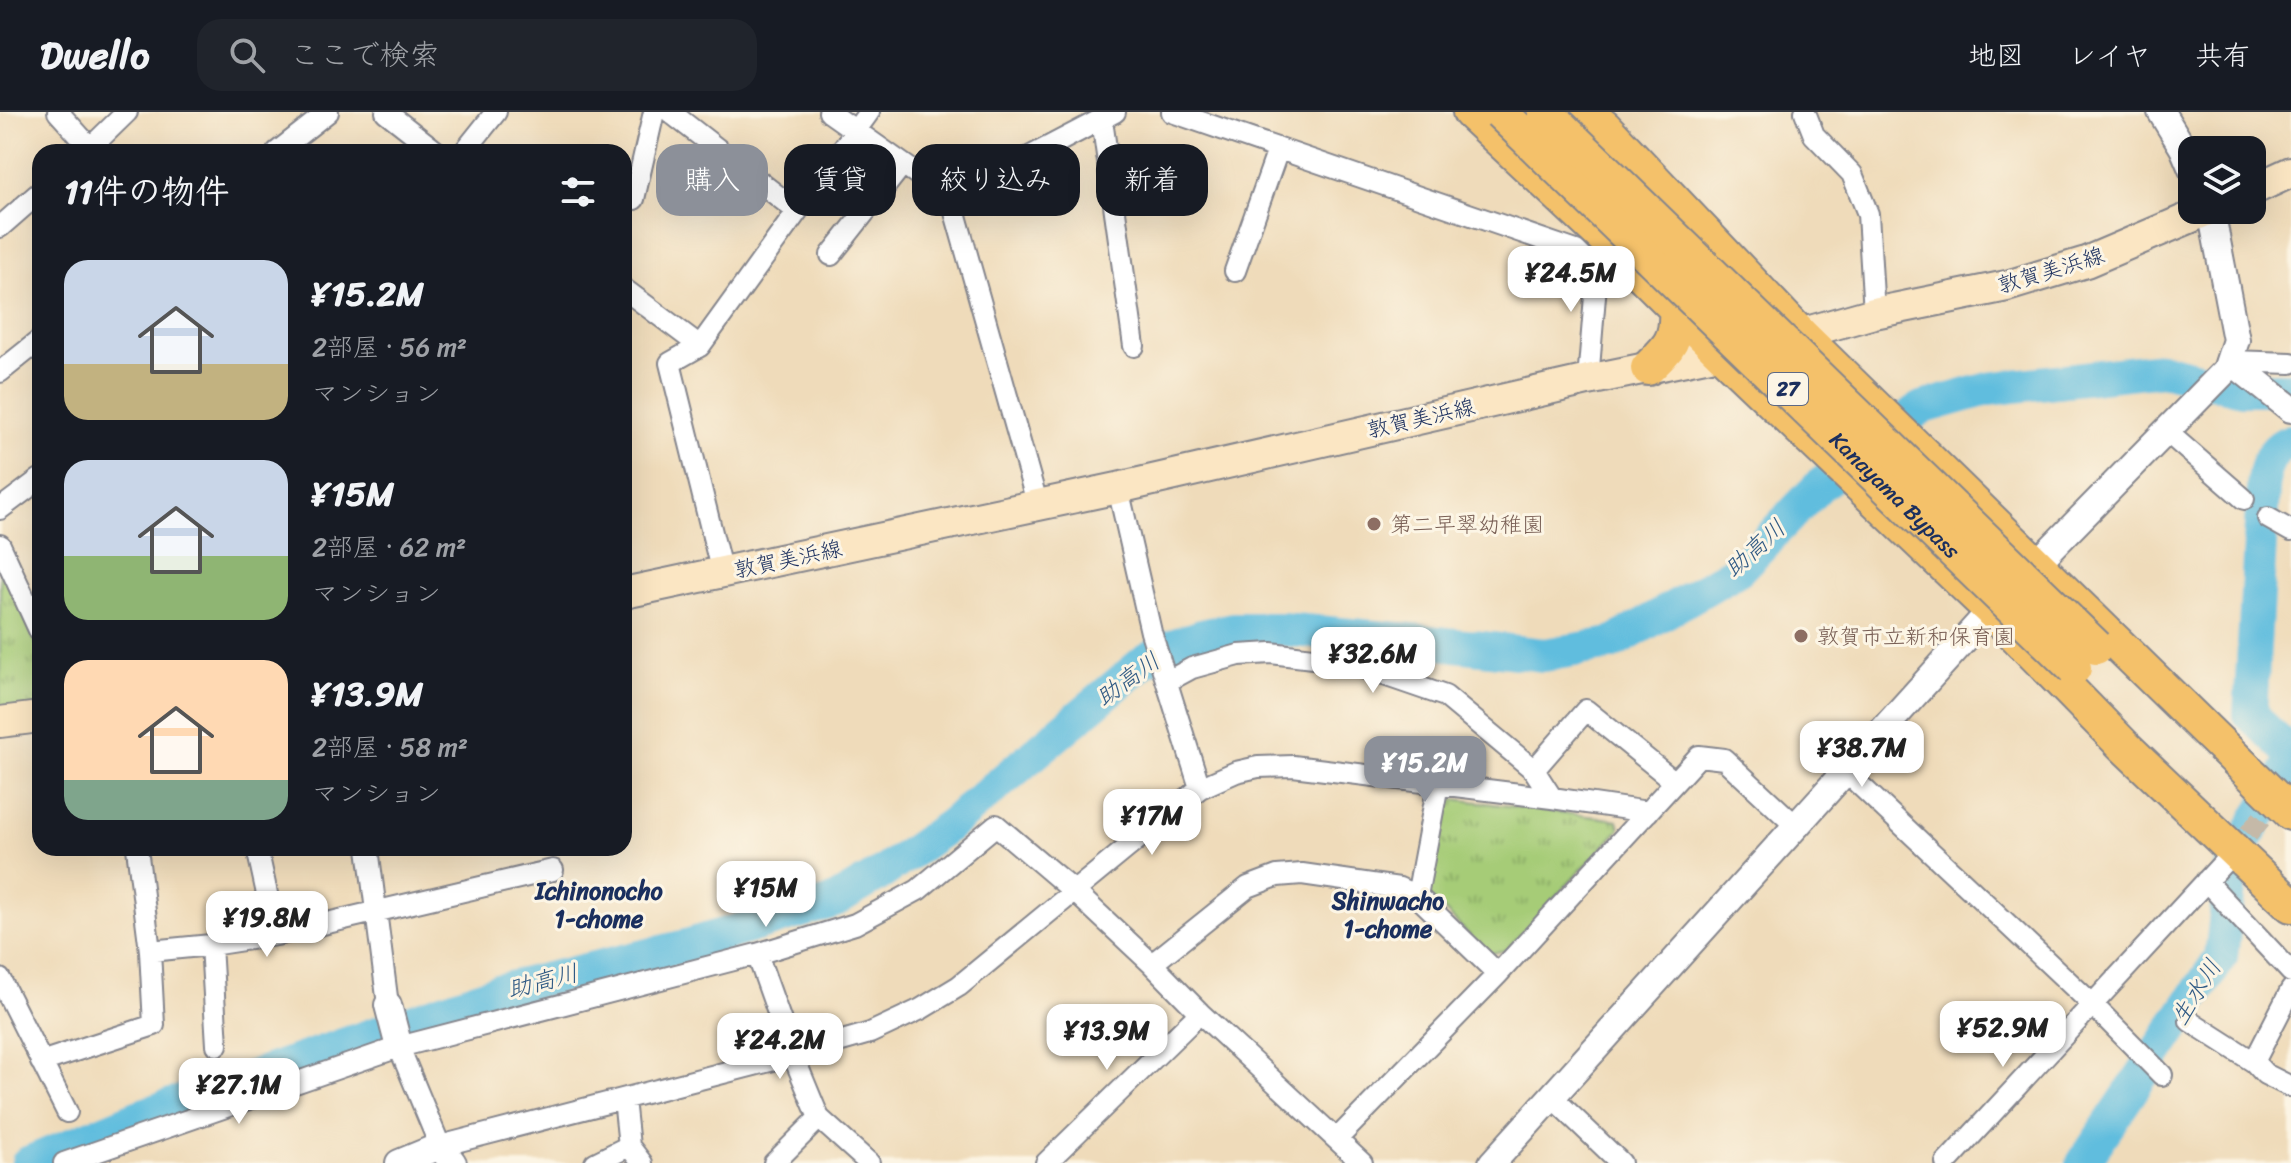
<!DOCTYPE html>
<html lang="ja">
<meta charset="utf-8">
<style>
body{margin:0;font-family:Sriracha,"Klee One",sans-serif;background:#20242c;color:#f1f3f6;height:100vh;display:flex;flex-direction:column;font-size:30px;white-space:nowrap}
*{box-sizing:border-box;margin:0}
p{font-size:26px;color:#9ea1a6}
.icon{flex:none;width:44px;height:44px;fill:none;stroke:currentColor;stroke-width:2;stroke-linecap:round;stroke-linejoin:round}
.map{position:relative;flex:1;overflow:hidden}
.panel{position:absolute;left:32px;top:32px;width:600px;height:712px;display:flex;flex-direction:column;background:#171b24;border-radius:24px;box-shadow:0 8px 32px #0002}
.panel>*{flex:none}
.banner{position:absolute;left:656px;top:32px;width:760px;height:72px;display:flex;gap:16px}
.controls{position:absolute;left:2178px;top:24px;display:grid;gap:16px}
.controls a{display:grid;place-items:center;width:88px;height:88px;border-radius:16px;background:#171b24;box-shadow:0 8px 32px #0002;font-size:40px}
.price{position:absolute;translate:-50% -68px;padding:0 18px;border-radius:16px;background:#fff;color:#222;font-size:26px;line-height:52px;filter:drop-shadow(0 2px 4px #0008)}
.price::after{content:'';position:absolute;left:50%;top:48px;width:24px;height:18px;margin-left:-12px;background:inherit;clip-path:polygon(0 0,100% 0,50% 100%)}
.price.active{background:#8c9099;color:#fff}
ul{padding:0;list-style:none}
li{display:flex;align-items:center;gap:24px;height:200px;padding:0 32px}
li span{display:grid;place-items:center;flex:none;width:224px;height:160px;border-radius:24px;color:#555}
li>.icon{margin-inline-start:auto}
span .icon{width:96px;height:96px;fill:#fffc;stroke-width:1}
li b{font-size:34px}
h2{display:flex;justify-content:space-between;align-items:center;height:96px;padding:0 32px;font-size:34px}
.chip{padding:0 28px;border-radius:24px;background:#171b24;box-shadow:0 8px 32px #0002;font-size:28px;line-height:72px}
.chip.active{background:#8c9099;color:#fff}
header{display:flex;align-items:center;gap:48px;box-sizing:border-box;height:112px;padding:0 40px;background:#171b24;border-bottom:2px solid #363941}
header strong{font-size:38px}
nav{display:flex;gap:44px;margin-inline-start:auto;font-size:28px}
.search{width:560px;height:72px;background:#20242c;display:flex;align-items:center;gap:20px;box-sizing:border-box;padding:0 28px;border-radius:24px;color:#9ea1a6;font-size:30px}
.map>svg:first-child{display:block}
</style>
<header>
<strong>Dwello</strong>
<div class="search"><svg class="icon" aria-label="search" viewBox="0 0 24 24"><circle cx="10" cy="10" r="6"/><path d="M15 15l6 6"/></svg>ここで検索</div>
<nav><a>地図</a><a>レイヤ</a><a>共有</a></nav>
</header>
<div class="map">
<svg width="2291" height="1051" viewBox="0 0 2291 1051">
<defs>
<pattern id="park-tufts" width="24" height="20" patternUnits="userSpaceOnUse" patternTransform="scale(2)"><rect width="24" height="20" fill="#a6cc77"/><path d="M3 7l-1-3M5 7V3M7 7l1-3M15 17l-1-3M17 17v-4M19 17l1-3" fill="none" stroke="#86a665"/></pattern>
</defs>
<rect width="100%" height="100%" fill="#fcf5e5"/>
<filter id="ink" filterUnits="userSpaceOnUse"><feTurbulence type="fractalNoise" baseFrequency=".0125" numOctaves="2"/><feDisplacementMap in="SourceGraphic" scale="16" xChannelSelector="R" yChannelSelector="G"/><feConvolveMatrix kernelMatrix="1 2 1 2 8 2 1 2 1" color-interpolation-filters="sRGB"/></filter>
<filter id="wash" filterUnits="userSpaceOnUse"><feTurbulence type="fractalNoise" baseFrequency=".006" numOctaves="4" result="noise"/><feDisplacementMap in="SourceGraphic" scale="32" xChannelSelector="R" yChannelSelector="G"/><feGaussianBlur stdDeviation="1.8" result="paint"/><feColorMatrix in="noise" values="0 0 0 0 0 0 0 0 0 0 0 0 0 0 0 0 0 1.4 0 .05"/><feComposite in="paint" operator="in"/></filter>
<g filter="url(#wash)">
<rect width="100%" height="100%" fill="#efdbba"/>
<path fill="url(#park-tufts)" stroke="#607e6a" stroke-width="2" d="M 0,446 L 40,541 L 40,594 L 0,603 Z
M 1447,686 L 1618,708 L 1620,717 L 1506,838 L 1489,842 L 1432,787 L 1428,780 L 1440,693 Z"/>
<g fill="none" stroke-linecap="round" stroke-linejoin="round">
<path stroke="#60bdde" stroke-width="34" d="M 2291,329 C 2276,334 2267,347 2264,362 L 2250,602 L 2291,642
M 28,1051 L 140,1004 L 497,879 L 686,834 L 835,789 L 882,761 L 951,712 L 1145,549 L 1169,535 L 1201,524 L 1233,517 L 1281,517 L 1411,528 L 1544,543 L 1611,532 L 1739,457 L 1820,373 L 1921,296 L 1988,277 L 2162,257 L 2242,277 L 2291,277
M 2083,1051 L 2221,845 L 2232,751 L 2291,651"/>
</g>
</g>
<g filter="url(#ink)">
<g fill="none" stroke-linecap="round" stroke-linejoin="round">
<path stroke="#c5b9a8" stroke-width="20" stroke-dasharray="20 10" stroke-linecap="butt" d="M 2229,745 L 2283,681"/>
<g stroke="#85858c" stroke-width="24">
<path id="minor" d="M 58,0 L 94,40
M 386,0 L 437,40
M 670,0 L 797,99
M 829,0 L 951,86 L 1038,394
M 1172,0 L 1576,139 L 1597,160 L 1588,268
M 1805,0 L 1814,23 L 1852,62 L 1868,102 L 1874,201
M 1102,8 L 1134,234
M 86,40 L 127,0
M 277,40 L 328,0
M 464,40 L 496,0
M 951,86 L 1115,0
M 634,87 L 654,0
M 0,115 L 40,80
M 831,143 L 902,53
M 1235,159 L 1278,38
M 624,177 L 700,234
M 2231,249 L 2291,251
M 0,260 L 40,228
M 2167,320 L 2244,387
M 1118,376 L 1151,520 L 1200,676
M 0,397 L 40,367
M 2268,406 L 2291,419
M 0,433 L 40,520
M 722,461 L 670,251 L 700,234 L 869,0
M 1168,569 L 1192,556 L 1239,543 L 1271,541 L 1346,550 L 1445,584 L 1534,658 L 1552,686
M 1534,658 L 1586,598 L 1675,670
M 1845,659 L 2092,892 L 2162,963
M 257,736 L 276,823
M 368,736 L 388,893
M 2206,769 L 2291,860
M 1417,784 L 1498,862
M 211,833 L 217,933
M 150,839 L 211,833 L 276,823 L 553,758
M 757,842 L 793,943 L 819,1006 L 869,1051
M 1152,852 L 1248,775 L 1277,764 L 1302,762 L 1399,776 L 1417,784 L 1438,672
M 0,867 L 67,1000
M 2190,909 L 2254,950 L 2265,962 L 2291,975
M 399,935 L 440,1034 L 793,943 L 870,921 L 921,897 L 959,874 L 1200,676 L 1236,660 L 1258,655 L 1293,654 L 1552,686 L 1648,700
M 41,950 L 154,913 L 150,839 L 137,736
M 2254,950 L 2291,878
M 1551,984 L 1621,1051
M 624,987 L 629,1034 L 642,1051
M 1337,1027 L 1498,862 L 1699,644 L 1724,647 L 1797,715
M 64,1051 L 399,935 L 757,842 L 855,812 L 918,778 L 996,713 L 1075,780 L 1152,852 L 1200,901 L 1362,1051
M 595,1051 L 629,1034
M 774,1051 L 819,1006
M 1046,1051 L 1200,901
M 1946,1051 L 2225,749"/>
</g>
<g stroke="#85858c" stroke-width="30">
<path id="tertiary" d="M 2161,0 L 2183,36 L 2192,57
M 2231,249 L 2291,297
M 388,893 L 399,935
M 399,1051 L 440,1034 L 453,1051
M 1492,1051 L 1991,498 L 2226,258 L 2236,228 L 2211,98"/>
</g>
<g stroke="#85858c" stroke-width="34">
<path id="secondary" d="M 2252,78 L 2291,60
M 1782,227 L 1874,201 L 2007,174 L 2086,150 L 2208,98
M 624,481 L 1118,376 L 1588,268 L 1739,237
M 0,610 L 40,605"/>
</g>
<g stroke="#85858c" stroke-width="38">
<path id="trunk" d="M 1470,0 L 1607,128 L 1721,241 L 1991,498 L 2124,634 L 2291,793
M 1586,0 L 1604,15 L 1801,223 L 2291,701
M 1648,256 C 1670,235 1678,227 1676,196"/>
</g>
<use href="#minor" stroke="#fff" stroke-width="20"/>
<use href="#tertiary" stroke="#fff" stroke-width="26"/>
<use href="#secondary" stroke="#fbe6c3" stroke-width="30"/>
<use href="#trunk" stroke="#f4c16a" stroke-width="34"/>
<g stroke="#85858c" stroke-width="38" stroke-linecap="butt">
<g id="trunk-bridge">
<path id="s1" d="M 1500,0 L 2074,556"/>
<path d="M 1545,0 L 2096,535"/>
</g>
</g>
<use href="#trunk-bridge" stroke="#f4c16a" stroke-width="34"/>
</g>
</g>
<g fill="#8d6e63" stroke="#fcf5e5" stroke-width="3">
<circle cx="1374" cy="412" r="8"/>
<circle cx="1801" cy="524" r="8"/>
</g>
<g text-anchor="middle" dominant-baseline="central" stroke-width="6" stroke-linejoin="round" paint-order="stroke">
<rect fill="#fcf5e5" stroke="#5e6a86" stroke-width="2" x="1768" y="261" width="40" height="32" rx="6"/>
<g font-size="20" font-weight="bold" fill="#1b2f5e">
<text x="1788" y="277">27</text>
</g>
<g font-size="22" fill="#1b2f5e" stroke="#fcf5e5">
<text transform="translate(2051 158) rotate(-17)">敦賀美浜線</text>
<text transform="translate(1421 306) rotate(-13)">敦賀美浜線</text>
<text stroke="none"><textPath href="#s1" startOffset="550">Kanayama Bypass</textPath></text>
<text transform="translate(788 447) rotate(-12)">敦賀美浜線</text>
</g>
<g font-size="22" fill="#785e54" stroke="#fcf5e5" text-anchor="start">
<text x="1390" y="412">第二早翠幼稚園</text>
<text x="1817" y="524">敦賀市立新和保育園</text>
</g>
<g font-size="24" font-style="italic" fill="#305a84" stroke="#fcf5e5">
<text transform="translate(1755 436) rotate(-42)">助高川</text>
<text transform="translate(1128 567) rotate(-36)">助高川</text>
<text transform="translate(543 869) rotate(-14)">助高川</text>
<text transform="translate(2196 880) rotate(-58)">生水川</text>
</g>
<g font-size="24" font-weight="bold" fill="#1b2f5e" stroke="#fcf5e5">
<text x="599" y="779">Ichinonocho<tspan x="599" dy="28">1-chome</tspan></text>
<text x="1388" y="789">Shinwacho<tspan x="1388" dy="28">1-chome</tspan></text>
</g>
</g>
</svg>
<div class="controls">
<a><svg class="icon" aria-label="layers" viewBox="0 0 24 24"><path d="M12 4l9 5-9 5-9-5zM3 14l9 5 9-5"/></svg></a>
</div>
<b class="price" style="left:1571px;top:202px">¥24.5M</b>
<b class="price" style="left:1373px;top:583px">¥32.6M</b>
<b class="price" style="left:1862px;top:677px">¥38.7M</b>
<b class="price active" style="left:1425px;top:692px">¥15.2M</b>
<b class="price" style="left:1152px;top:745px">¥17M</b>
<b class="price" style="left:766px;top:817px">¥15M</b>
<b class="price" style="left:267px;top:847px">¥19.8M</b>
<b class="price" style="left:2003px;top:957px">¥52.9M</b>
<b class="price" style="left:1107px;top:960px">¥13.9M</b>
<b class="price" style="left:780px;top:969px">¥24.2M</b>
<b class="price" style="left:239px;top:1014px">¥27.1M</b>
<div class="banner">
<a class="chip active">購入</a>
<a class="chip">賃貸</a>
<a class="chip">絞り込み</a>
<a class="chip">新着</a>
</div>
<section class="panel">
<h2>11件の物件<svg class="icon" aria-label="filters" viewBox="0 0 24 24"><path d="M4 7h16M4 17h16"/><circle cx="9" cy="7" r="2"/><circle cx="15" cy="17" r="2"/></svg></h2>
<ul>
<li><span style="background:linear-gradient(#c9d6e8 65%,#c2b280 0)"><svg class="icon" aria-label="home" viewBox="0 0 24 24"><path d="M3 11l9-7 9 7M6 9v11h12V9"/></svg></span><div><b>¥15.2M</b><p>2部屋 · 56 m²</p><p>マンション</p></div></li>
<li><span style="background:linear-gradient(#c9d6e8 60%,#8fb573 0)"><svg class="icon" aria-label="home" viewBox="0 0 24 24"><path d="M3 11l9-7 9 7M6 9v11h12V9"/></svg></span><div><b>¥15M</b><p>2部屋 · 62 m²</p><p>マンション</p></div></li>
<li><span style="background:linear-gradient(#ffd9b3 75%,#7fa58c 0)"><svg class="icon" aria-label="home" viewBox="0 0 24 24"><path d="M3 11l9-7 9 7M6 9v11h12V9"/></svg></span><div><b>¥13.9M</b><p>2部屋 · 58 m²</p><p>マンション</p></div></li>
</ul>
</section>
</div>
